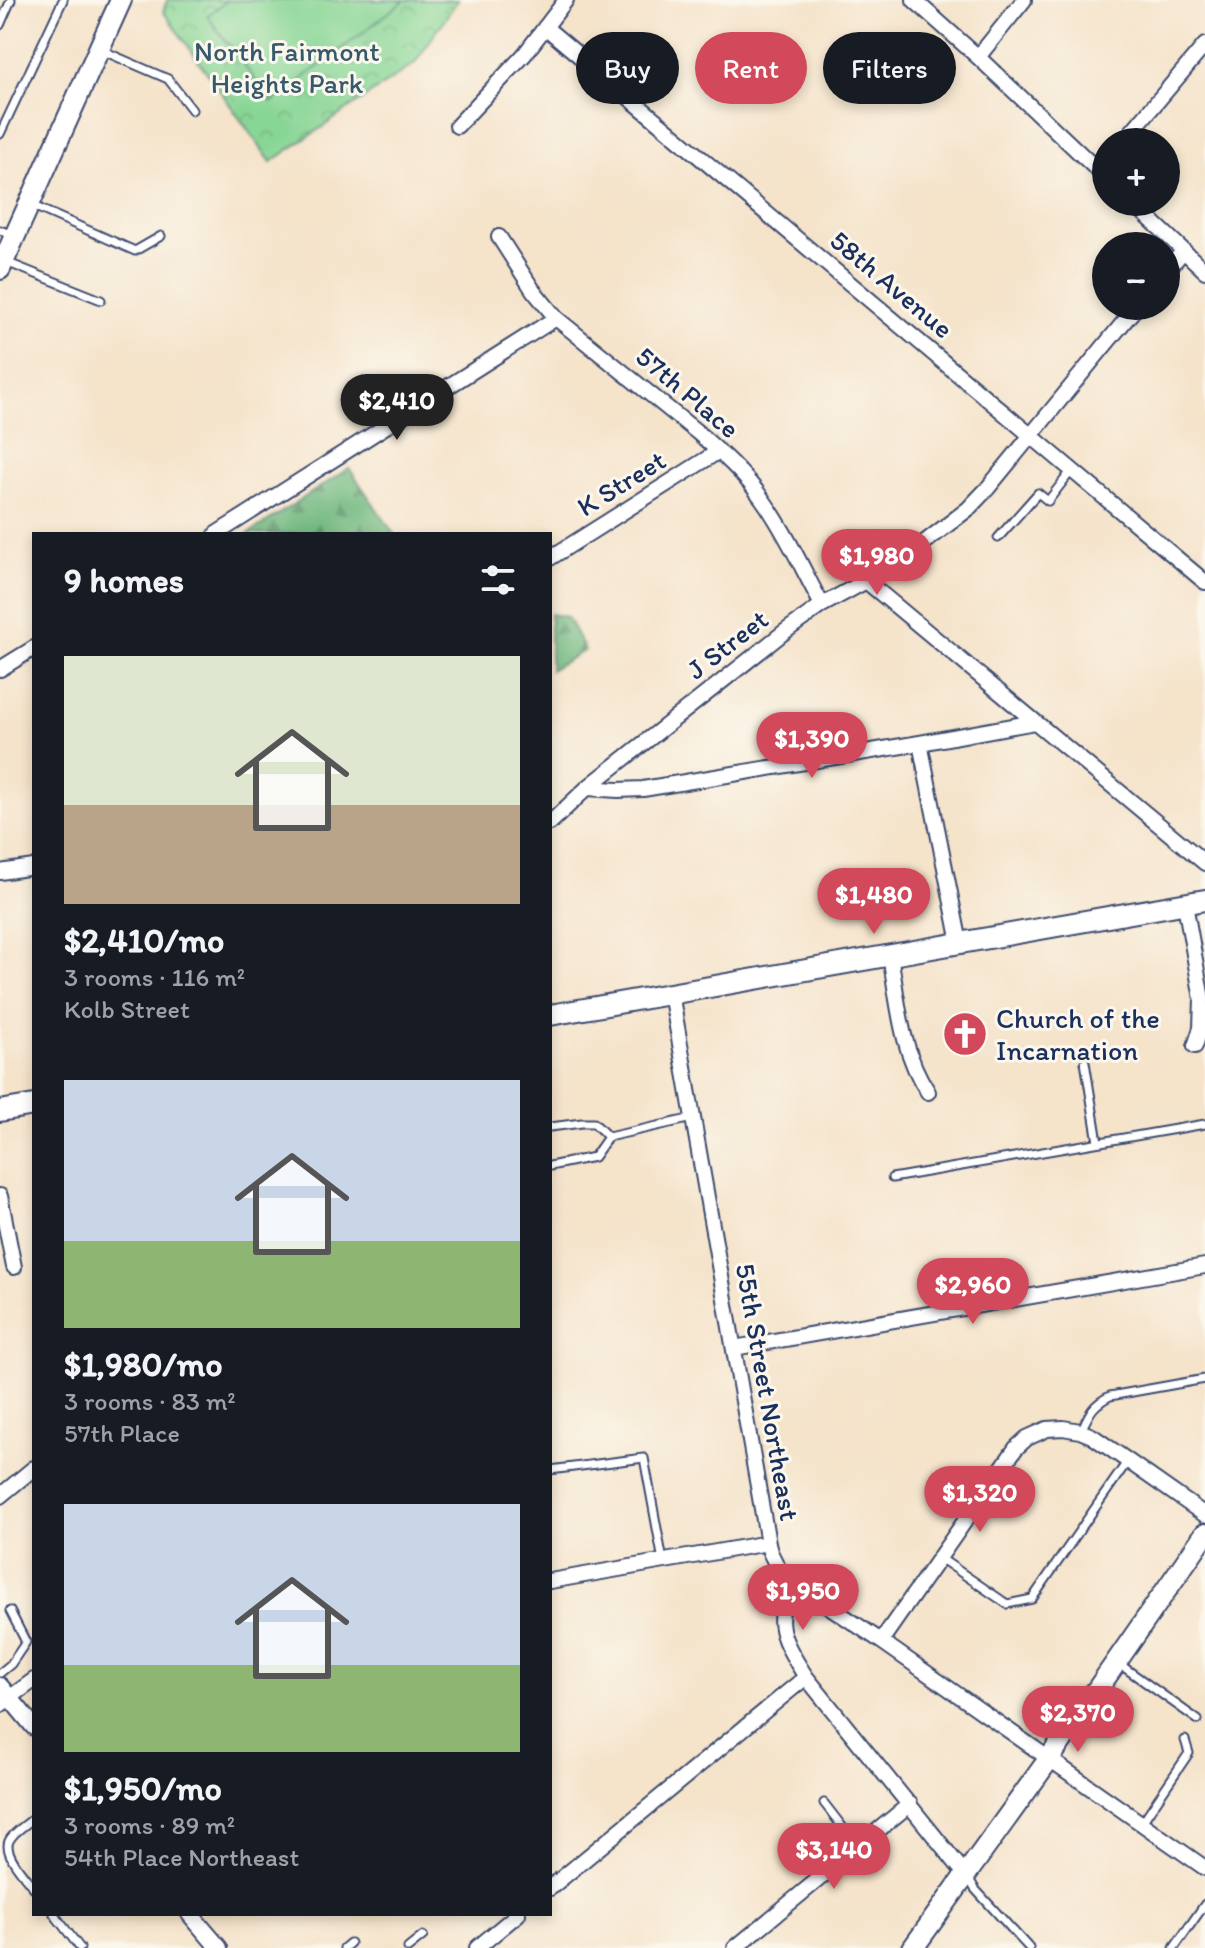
<!DOCTYPE html>
<meta charset="utf-8">
<style>
body{margin:0;font-family:Itim,sans-serif;background:#20242c;color:#f1f3f6;height:100vh;display:flex;flex-direction:column;font-size:30px;white-space:nowrap}
*{box-sizing:border-box;margin:0}
p{font-size:26px;color:#9ea1a6}
.icon{flex:none;width:44px;height:44px;fill:none;stroke:currentColor;stroke-width:2;stroke-linecap:round;stroke-linejoin:round}
.map{position:relative;flex:1;overflow:hidden}
.panel{position:absolute;left:32px;top:532px;width:520px;height:1384px;display:flex;flex-direction:column;background:#171b24;border-radius:0px;box-shadow:0 4px 12px #0003}
.panel>*{flex:none}
.top-card{position:absolute;left:576px;top:32px;width:508px;height:72px;display:flex;gap:16px}
.controls{position:absolute;left:1092px;top:128px;display:grid;gap:16px}
.controls a{display:grid;place-items:center;width:88px;height:88px;border-radius:50%;background:#171b24;box-shadow:0 4px 12px #0003;font-size:40px}
.price{position:absolute;translate:-50% -68px;padding:0 18px;border-radius:28px;background:#d1495b;color:#fff;font-size:26px;line-height:52px;filter:drop-shadow(0 2px 4px #0008)}
.price::after{content:'';position:absolute;left:50%;top:48px;width:24px;height:18px;margin-left:-12px;background:inherit;clip-path:polygon(0 0,100% 0,50% 100%)}
.price.current{background:#222;color:#fff}
ul{padding:0;list-style:none}
li{display:grid;align-content:center;gap:16px;height:424px;padding:0 32px}
li span{display:grid;place-items:center;height:248px;border-radius:0px;color:#555}
li>.icon{margin-inline-start:auto}
span .icon{width:144px;height:144px;fill:#fffc;stroke-width:1}
li b{font-size:34px}
h2{display:flex;justify-content:space-between;align-items:center;height:96px;padding:0 32px;font-size:34px}
.pill{padding:0 28px;border-radius:36px;background:#171b24;box-shadow:0 4px 12px #0003;font-size:28px;line-height:72px}
.pill.current{background:#d1495b;color:#fff}
.map>svg:first-child{display:block}
</style>
<div class="map">
<svg width="1205" height="1948" viewBox="0 0 1205 1948">
<defs>
<pattern id="forest-firs" width="22" height="20" patternUnits="userSpaceOnUse" patternTransform="scale(2)"><rect width="22" height="20" fill="#6eb77e"/><path d="M5 1l3.5 6h-7zM16 11l3.5 6h-7z" fill="#5a956a"/></pattern>
<pattern id="park-crowns" width="20" height="18" patternUnits="userSpaceOnUse" patternTransform="scale(2)"><rect width="20" height="18" fill="#88d695"/><path d="M2 6a3 3 0 1 1 6 0M12 15a3 3 0 1 1 6 0" fill="none" stroke="#75b883"/></pattern>
</defs>
<rect width="100%" height="100%" fill="#fbf7ec"/>
<filter id="ink" filterUnits="userSpaceOnUse"><feTurbulence type="fractalNoise" baseFrequency=".0125" numOctaves="2"/><feDisplacementMap in="SourceGraphic" scale="16" xChannelSelector="R" yChannelSelector="G"/><feConvolveMatrix kernelMatrix="1 2 1 2 8 2 1 2 1" color-interpolation-filters="sRGB"/></filter>
<filter id="wash" filterUnits="userSpaceOnUse"><feTurbulence type="fractalNoise" baseFrequency=".006" numOctaves="4" result="noise"/><feDisplacementMap in="SourceGraphic" scale="32" xChannelSelector="R" yChannelSelector="G"/><feGaussianBlur stdDeviation="1.8" result="paint"/><feColorMatrix in="noise" values="0 0 0 0 0 0 0 0 0 0 0 0 0 0 0 0 0 1.4 0 .05"/><feComposite in="paint" operator="in"/></filter>
<g filter="url(#wash)">
<rect width="100%" height="100%" fill="#f5e3ca"/>
<path fill="url(#forest-firs)" stroke="#44736e" stroke-width="2" d="M 349,468 L 394,534 L 248,534 Z
M 550,614 L 567,617 L 585,650 L 550,670 Z"/>
<path fill="url(#park-crowns)" stroke="#52827a" stroke-width="2" d="M 167,0 L 458,0 L 414,64 L 271,162 L 163,11 Z"/>
<path fill="#88d695" stroke="#52827a" stroke-width="2" d="M 228,0 L 405,0 L 272,102 L 207,16 Z"/>
</g>
<g filter="url(#ink)">
<g fill="none" stroke-linecap="round" stroke-linejoin="round">
<g stroke="#3c4a6e" stroke-width="11">
<path id="service" d="M 0,25 L 11,0
M 101,50 L 168,79 L 192,110
M 0,134 L 63,0
M 31,205 L 135,251 L 161,236
M 0,230 L 13,235
M 6,262 L 101,300
M 998,538 L 1038,493 L 1048,501 L 1072,470
M 1085,1062 L 1098,1142
M 550,1127 L 582,1123 L 594,1123 L 608,1137
M 550,1166 L 594,1157 L 608,1137 L 693,1118
M 892,1178 L 1205,1124
M 1081,1431 C 1089,1414 1092,1405 1110,1396 L 1205,1379
M 550,1470 L 644,1458 L 663,1561
M 940,1558 L 1007,1604 L 1032,1599 L 1127,1462
M 1118,1663 L 1198,1720
M 0,1673 L 11,1664 L 26,1642 L 10,1611
M 824,1803 L 858,1847
M 34,1818 C 27,1824 13,1832 9,1841 C 3,1854 26,1878 34,1888
M 1141,1824 L 1189,1753 L 1185,1740
M 968,1877 L 975,1889 L 1029,1948
M 54,1914 L 80,1948
M 344,1948 L 350,1943
M 408,1948 L 423,1936
M 1174,1948 L 1205,1904"/>
</g>
<g stroke="#3c4a6e" stroke-width="18">
<path id="minor" d="M 914,0 L 978,57 L 1106,178
M 545,27 L 1205,582
M 978,57 L 1024,0
M 457,126 L 524,55 L 566,0
M 1123,142 L 1205,45
M 1132,202 L 1205,271
M 499,237 L 533,290 L 556,318 L 697,432 C 721,453 745,474 763,500 C 786,532 803,570 822,605
M 1166,272 L 1183,251
M 216,534 L 556,318
M 550,558 L 719,451
M 866,581 L 1205,863
M 0,669 L 34,648
M 920,743 L 960,943
M 587,788 L 618,790 L 643,789 L 920,743 L 1035,722
M 550,823 L 587,788 L 783,633 L 822,605 L 866,581 L 916,549 L 968,509 L 987,489 L 1137,306
M 0,872 L 34,867
M 1185,904 L 1202,999 L 1201,1028 L 1195,1046
M 890,955 C 898,1002 901,1052 928,1092
M 671,993 L 768,1543 L 770,1552 L 778,1568 L 797,1585 L 881,1641 L 1205,1868
M 0,1196 L 14,1267
M 734,1348 L 1205,1266
M 0,1496 L 34,1468
M 550,1581 L 768,1543
M 797,1585 C 792,1593 786,1600 783,1608 C 775,1632 794,1658 806,1677 L 965,1874
M 881,1641 L 1016,1448 L 1027,1438 L 1047,1429 L 1063,1428 L 1080,1431 L 1092,1436 L 1128,1461 L 1205,1515
M 0,1705 L 34,1680
M 550,1888 L 806,1677
M 477,1948 L 518,1914
M 735,1948 L 910,1804"/>
</g>
<g stroke="#3c4a6e" stroke-width="20">
<path id="tertiary" d="M 0,1686 L 34,1727
M 190,1914 L 219,1948"/>
</g>
<g stroke="#3c4a6e" stroke-width="24">
<path id="secondary" d="M 0,269 L 121,0
M 550,1015 L 1205,900
M 0,1111 L 34,1105
M 913,1948 L 1049,1759 L 1205,1534"/>
</g>
<use href="#service" stroke="#fff" stroke-width="7"/>
<use href="#minor" stroke="#fff" stroke-width="14"/>
<use href="#tertiary" stroke="#fff" stroke-width="16"/>
<use href="#secondary" stroke="#fff" stroke-width="20"/>
</g>
</g>
<defs>
<g id="church-disc" transform="scale(2.3)"><circle r="9.5" fill="#d1495b" stroke="#fbf7ec"/><path d="M-1.2-6h2.4v3.5h3.3v2.4h-3.3V6h-2.4V-.1h-3.3v-2.4h3.3Z" fill="#fff"/></g>
</defs>
<g fill-rule="evenodd">
<use href="#church-disc" x="965" y="1034"/>
</g>
<g text-anchor="middle" dominant-baseline="central" stroke-width="6" stroke-linejoin="round" paint-order="stroke">
<g font-size="28" fill="#36596c" stroke="#fbf7ec">
<text x="287" y="51">North Fairmont<tspan x="287" dy="32">Heights Park</tspan></text>
</g>
<g font-size="28" fill="#1b2f5e" stroke="#fbf7ec">
<text transform="translate(892 284) rotate(40)">58th Avenue</text>
<text transform="translate(688 392) rotate(40)">57th Place</text>
<text transform="translate(621 483) rotate(-32)">K Street</text>
<text transform="translate(727 644) rotate(-38)">J Street</text>
<text transform="translate(768 1392) rotate(80)">55th Street Northeast</text>
</g>
<g font-size="28" fill="#1b2f5e" stroke="#fbf7ec" text-anchor="start">
<text x="996" y="1018">Church of the<tspan x="996" dy="32">Incarnation</tspan></text>
</g>
</g>
</svg>
<div class="controls">
<a>+</a>
<a>−</a>
</div>
<b class="price current" style="left:397px;top:442px">$2,410</b>
<b class="price" style="left:877px;top:597px">$1,980</b>
<b class="price" style="left:812px;top:780px">$1,390</b>
<b class="price" style="left:874px;top:936px">$1,480</b>
<b class="price" style="left:973px;top:1326px">$2,960</b>
<b class="price" style="left:980px;top:1534px">$1,320</b>
<b class="price" style="left:803px;top:1632px">$1,950</b>
<b class="price" style="left:1078px;top:1754px">$2,370</b>
<b class="price" style="left:834px;top:1891px">$3,140</b>
<div class="top-card">
<a class="pill">Buy</a>
<a class="pill current">Rent</a>
<a class="pill">Filters</a>
</div>
<section class="panel">
<h2>9 homes<svg class="icon" aria-label="filters" viewBox="0 0 24 24"><path d="M4 7h16M4 17h16"/><circle cx="9" cy="7" r="2"/><circle cx="15" cy="17" r="2"/></svg></h2>
<ul>
<li><span style="background:linear-gradient(#dfe7d0 60%,#b9a48a 0)"><svg class="icon" aria-label="home" viewBox="0 0 24 24"><path d="M3 11l9-7 9 7M6 9v11h12V9"/></svg></span><div><b>$2,410/mo</b><p>3 rooms · 116 m²</p><p>Kolb Street</p></div></li>
<li><span style="background:linear-gradient(#c9d6e8 65%,#8fb573 0)"><svg class="icon" aria-label="home" viewBox="0 0 24 24"><path d="M3 11l9-7 9 7M6 9v11h12V9"/></svg></span><div><b>$1,980/mo</b><p>3 rooms · 83 m²</p><p>57th Place</p></div></li>
<li><span style="background:linear-gradient(#c9d6e8 65%,#8fb573 0)"><svg class="icon" aria-label="home" viewBox="0 0 24 24"><path d="M3 11l9-7 9 7M6 9v11h12V9"/></svg></span><div><b>$1,950/mo</b><p>3 rooms · 89 m²</p><p>54th Place Northeast</p></div></li>
</ul>
</section>
</div>
